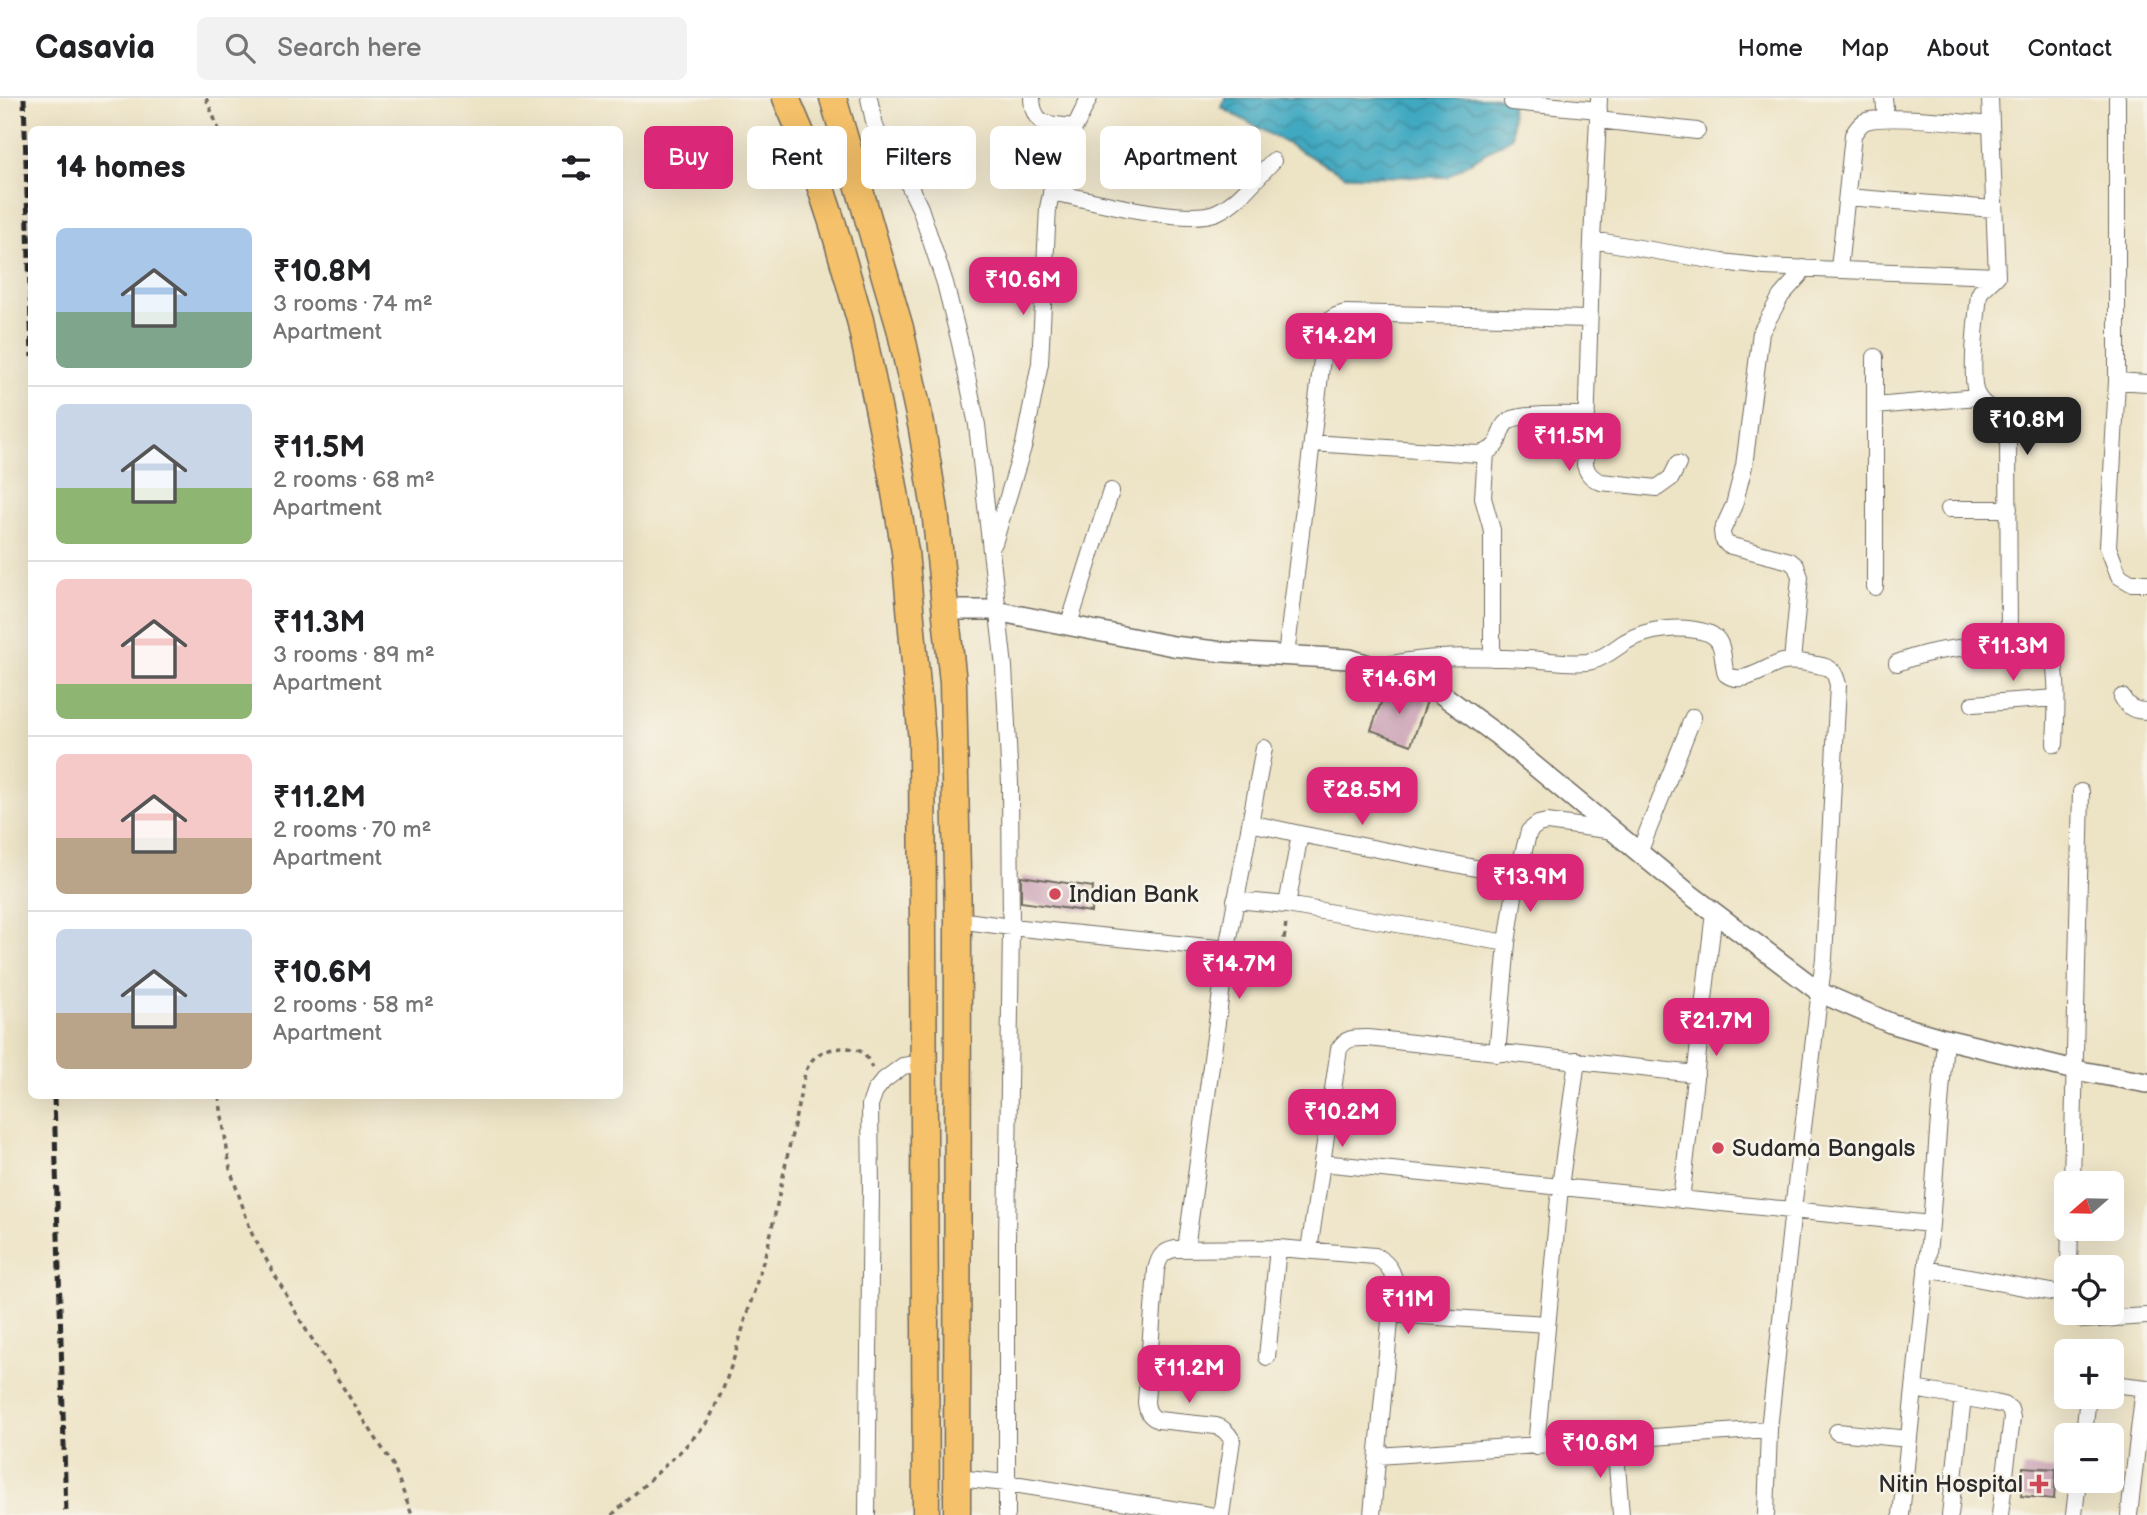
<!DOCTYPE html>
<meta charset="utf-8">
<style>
body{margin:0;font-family:"Balsamiq Sans",sans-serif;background:#f2f2f2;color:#202124;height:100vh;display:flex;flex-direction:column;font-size:26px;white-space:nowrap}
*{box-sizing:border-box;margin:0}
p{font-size:23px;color:#757577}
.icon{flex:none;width:38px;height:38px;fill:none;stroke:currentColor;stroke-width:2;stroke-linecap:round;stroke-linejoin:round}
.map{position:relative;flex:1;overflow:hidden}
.panel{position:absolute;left:28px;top:28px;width:595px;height:973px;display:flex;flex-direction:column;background:#fff;border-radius:10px;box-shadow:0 7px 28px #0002}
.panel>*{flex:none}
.hud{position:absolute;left:644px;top:28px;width:665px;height:63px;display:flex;gap:14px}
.needle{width:46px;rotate:250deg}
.controls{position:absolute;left:2054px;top:1073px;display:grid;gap:14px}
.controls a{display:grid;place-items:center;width:70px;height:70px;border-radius:10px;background:#fff;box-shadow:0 7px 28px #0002;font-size:35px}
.price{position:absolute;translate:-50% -60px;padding:0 16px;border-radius:14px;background:#db2777;color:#fff;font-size:23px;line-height:46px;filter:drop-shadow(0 2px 4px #0008)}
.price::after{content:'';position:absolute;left:50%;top:42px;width:21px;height:16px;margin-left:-10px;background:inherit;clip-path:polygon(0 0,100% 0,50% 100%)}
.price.selected{background:#222;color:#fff}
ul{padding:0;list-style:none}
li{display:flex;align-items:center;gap:21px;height:175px;padding:0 28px}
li+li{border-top:2px solid #e0e0e0}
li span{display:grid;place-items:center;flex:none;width:196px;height:140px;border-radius:10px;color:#555}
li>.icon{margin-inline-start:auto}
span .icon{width:84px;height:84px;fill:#fffc;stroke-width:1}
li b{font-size:30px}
h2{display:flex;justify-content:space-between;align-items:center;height:84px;padding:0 28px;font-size:30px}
.tag{padding:0 24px;border-radius:10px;background:#fff;box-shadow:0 7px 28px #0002;font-size:24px;line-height:63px}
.tag.selected{background:#db2777;color:#fff}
header{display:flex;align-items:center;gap:42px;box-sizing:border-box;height:98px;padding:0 35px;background:#fff;border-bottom:2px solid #e0e0e0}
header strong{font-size:33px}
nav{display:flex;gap:38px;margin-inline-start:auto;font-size:24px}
.search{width:490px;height:63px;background:#f2f2f2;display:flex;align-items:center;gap:18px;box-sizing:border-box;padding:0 24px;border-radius:10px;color:#757577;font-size:26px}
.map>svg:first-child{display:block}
</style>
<header>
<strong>Casavia</strong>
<div class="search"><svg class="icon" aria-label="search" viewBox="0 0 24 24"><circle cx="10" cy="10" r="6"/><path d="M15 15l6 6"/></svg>Search here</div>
<nav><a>Home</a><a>Map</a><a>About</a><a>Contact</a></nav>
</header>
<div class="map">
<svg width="2147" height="1417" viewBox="0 0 2147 1417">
<defs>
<pattern id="water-waves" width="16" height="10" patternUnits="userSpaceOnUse" patternTransform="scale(1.75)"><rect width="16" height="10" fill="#41a9c1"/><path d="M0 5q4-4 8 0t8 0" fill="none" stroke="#378a9d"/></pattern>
</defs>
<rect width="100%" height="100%" fill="#f7f3e8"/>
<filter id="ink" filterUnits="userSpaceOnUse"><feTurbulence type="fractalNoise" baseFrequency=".0143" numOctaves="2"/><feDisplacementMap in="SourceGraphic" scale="14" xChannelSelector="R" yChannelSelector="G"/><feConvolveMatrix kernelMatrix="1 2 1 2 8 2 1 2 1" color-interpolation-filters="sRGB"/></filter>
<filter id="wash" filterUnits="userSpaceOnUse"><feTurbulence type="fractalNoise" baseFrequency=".00686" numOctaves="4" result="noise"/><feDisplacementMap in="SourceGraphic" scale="28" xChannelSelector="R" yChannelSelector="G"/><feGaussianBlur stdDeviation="1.57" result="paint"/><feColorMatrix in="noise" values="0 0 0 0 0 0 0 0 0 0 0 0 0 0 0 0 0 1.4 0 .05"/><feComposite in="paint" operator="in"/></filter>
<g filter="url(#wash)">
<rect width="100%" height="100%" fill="#ede3c5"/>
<path fill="url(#water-waves)" stroke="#366a76" stroke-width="2" d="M 1225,0 L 1511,0 L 1512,39 L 1446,79 L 1346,78 L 1222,10 Z"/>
<g id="blocks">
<path fill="#c699b0" d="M 1387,588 L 1427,603 L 1411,647 L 1371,632 Z
M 1021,778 L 1093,789 L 1091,814 L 1021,804 Z
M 2023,1369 L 2056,1371 L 2054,1401 L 2021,1398 Z"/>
</g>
</g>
<g filter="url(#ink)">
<use href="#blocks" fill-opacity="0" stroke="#6f6b61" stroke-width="2"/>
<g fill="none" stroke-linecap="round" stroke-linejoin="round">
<g stroke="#6f6b61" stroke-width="18">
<path id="minor" d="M 869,0 L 875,28 L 885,53 L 897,72 L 909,87 L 920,110 L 945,185 L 960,245 L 977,327 L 1004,569 L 1010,685 L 1011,829 L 1007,1145 L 1007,1417
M 1032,0 C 1033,30 1051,26 1075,29
M 1599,0 L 1592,142 L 1722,164 L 1765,169 L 1997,178 L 1990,0
M 1884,0 L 1886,20
M 2117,0 L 2117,283 L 2108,449 L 2119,478 L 2131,485 L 2147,485
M 1512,4 L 1599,12
M 1598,22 L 1697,33
M 1051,94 C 1088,101 1186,128 1217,114 C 1239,104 1256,80 1273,63
M 1847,99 L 1993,111
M 1592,142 L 1585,367 C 1588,377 1592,380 1601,384 L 1657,390 L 1671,380 L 1678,366
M 1839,171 L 1853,37 C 1856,32 1859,27 1864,24 C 1882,15 1966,25 1991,27
M 1997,178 L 1981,193 L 1979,197 C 1977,215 1969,283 1977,297 C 1987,316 2000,307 2008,334 L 2009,548
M 1875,259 L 1875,489
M 2117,283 L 2147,285
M 1875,308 L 1977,299
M 1312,345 L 1478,356 C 1507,351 1494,331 1510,322 C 1524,315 1569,317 1587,317
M 1486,354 L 1483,400 L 1492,432 L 1492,560
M 1949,411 L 2009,411
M 994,445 L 1024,346 L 1040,265 L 1048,110 L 1058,64 L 1089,0
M 1069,526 L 1111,393
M 1286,558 L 1326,228 C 1331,219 1336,217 1346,215 L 1589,221
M 1792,563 L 1800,479 L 1796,468 L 1790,463 L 1728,447 L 1723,441 L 1722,433 L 1734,407 L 1744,368 L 1761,234 L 1781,198 L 1799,178 L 1803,170
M 1897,565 C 1948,545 1987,549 2041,547 L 2049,549 C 2060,569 2056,623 2055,646
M 1380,569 C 1427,556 1480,559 1528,561 C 1547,562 1568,566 1587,564 C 1601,562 1613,552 1625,544 C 1648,530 1682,527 1708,535 C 1726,542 1721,560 1726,576 C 1743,589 1766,568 1783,564 C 1795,562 1806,565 1817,567 C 1831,569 1835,573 1838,587 L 1824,860 L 1793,1111 L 1769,1331 L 1766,1417
M 2122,599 C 2128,610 2135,613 2147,613
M 1973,606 L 2056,600
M 1250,725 L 1300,736
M 1639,755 L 1693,619
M 1235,802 L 1287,807 L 1507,845
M 1287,807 L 1300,736 L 1517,778
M 958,822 L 1011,829 L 1227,851
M 1497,956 L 1507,845 L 1517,778 L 1529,733 L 1538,726 L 1547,724 L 1614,733
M 1322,1065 L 1931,1126
M 2072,1085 L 2081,694
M 1681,1102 L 1714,814
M 1186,1151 L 1227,851 L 1264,650
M 1309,1152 L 1339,951 C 1346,939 1355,940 1368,940 L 1696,976
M 2069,1169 L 2070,1130
M 1926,1171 L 2067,1197
M 2073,1214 L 2076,1218 L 2084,1222 L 2147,1218
M 1391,1216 L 1547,1226
M 1267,1259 L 1278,1150
M 2112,1286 L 2147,1290
M 1914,1291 L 1995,1305 L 2004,1307 L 2010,1311 L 2012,1320 L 2000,1417
M 1837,1334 L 1909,1341
M 2084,1337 L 2088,1298
M 1615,1343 L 1621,1417
M 1536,1349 L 1560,1089 L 1577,962
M 1378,1358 L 1769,1331
M 957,1380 L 1007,1385 L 1209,1417
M 867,1417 L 871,1093 L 870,1007 L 875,993 L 884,982 L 903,968 L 923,965
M 1221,1417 L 1232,1342 C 1228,1335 1224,1330 1216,1328 L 1158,1322 C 1149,1318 1147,1313 1146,1304 L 1156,1172 C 1159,1159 1162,1154 1175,1151 L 1278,1150 L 1375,1158 C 1385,1163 1391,1170 1394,1180 L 1372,1417
M 1901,1417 L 1931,1126 L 1945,941
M 1950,1417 L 1963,1299
M 2074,1417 L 2078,1382
M 2129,1417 L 2144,1290"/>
</g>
<g stroke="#6f6b61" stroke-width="22">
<path id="tertiary" d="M 947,512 L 991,512 L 1173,548 L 1224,554 L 1350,561 L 1413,581 L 1440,595 L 1496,636 L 1687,794 L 1821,895 L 1890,925 L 1945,941 L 2075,972 L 2147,985"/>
</g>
<g stroke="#6f6b61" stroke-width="29">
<path id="trunk" d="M 786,0 L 809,54 L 833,127 L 860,222 L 892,377 L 905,453 L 922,644 L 926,1417
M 833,0 L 900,230 L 922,331 L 935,412 L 953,585 L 958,822 L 957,1417"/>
</g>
<path stroke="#6f6b61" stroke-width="3.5" stroke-dasharray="5 5" stroke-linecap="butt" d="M 206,0 L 219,32
M 1244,854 C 1280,860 1283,861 1286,823
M 219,998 L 230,1071 L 252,1136 L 303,1227 L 393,1367 L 412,1417
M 612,1417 L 683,1351 L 708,1324 L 723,1291 L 733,1263 L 769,1144 L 805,975 C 807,970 810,964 814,960 C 823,950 852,946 863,955 C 867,959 870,965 872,970"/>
<use href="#minor" stroke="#fff" stroke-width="16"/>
<use href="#tertiary" stroke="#fff" stroke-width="19"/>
<use href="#trunk" stroke="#f5c16b" stroke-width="26"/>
<path stroke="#2b2b2b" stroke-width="5" stroke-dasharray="10 5" stroke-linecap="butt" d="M 24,0 L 32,259
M 54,998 L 66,1417"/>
</g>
</g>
<g fill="#d1495b" stroke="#f7f3e8" stroke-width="2.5">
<circle cx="1055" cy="796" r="7"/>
<circle cx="1718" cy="1050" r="7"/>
<path d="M2035.5 1375.5h7v7h7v7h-7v7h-7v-7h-7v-7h7z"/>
</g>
<g text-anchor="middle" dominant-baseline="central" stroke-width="5" stroke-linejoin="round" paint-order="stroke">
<g font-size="24" fill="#2b2b2b" stroke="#f7f3e8" text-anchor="start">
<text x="1069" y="796">Indian Bank</text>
<text x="1732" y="1050">Sudama Bangals</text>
<text x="2023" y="1386" text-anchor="end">Nitin Hospital</text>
</g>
</g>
</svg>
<div class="controls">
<a><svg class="needle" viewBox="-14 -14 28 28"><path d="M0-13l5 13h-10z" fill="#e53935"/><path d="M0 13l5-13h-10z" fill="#757577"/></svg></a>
<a><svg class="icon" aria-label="locate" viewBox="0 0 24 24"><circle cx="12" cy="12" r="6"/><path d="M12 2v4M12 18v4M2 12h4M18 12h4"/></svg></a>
<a>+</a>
<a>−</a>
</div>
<b class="price" style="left:1023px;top:219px">₹10.6M</b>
<b class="price" style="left:1339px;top:275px">₹14.2M</b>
<b class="price selected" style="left:2027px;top:359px">₹10.8M</b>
<b class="price" style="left:1569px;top:375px">₹11.5M</b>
<b class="price" style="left:2013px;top:585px">₹11.3M</b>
<b class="price" style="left:1399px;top:618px">₹14.6M</b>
<b class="price" style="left:1362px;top:729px">₹28.5M</b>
<b class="price" style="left:1530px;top:816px">₹13.9M</b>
<b class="price" style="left:1239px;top:903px">₹14.7M</b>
<b class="price" style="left:1716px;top:960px">₹21.7M</b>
<b class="price" style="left:1342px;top:1051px">₹10.2M</b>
<b class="price" style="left:1408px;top:1238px">₹11M</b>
<b class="price" style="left:1189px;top:1307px">₹11.2M</b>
<b class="price" style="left:1600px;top:1382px">₹10.6M</b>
<div class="hud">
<a class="tag selected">Buy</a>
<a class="tag">Rent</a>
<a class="tag">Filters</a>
<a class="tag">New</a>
<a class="tag">Apartment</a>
</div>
<section class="panel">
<h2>14 homes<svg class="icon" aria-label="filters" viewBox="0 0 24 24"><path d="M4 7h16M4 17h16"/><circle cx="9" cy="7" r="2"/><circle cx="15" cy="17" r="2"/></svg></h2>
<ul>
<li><span style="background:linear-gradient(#a9c7e8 60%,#7fa58c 0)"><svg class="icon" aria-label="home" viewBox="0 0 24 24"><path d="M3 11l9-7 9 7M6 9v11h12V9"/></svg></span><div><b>₹10.8M</b><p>3 rooms · 74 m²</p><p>Apartment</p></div></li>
<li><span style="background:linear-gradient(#c9d6e8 60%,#8fb573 0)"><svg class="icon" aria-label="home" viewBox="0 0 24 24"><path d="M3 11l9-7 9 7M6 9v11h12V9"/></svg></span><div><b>₹11.5M</b><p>2 rooms · 68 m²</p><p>Apartment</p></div></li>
<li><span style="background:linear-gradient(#f6c9c9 75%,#8fb573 0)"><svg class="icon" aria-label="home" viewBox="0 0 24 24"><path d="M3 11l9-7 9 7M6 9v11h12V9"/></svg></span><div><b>₹11.3M</b><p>3 rooms · 89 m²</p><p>Apartment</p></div></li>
<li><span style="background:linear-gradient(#f6c9c9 60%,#b9a48a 0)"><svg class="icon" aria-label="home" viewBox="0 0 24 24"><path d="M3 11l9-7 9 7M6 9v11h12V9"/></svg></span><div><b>₹11.2M</b><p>2 rooms · 70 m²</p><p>Apartment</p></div></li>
<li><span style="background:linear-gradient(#c9d6e8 60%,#b9a48a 0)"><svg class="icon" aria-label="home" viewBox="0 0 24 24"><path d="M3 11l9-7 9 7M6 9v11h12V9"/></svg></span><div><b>₹10.6M</b><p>2 rooms · 58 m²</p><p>Apartment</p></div></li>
</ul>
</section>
</div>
